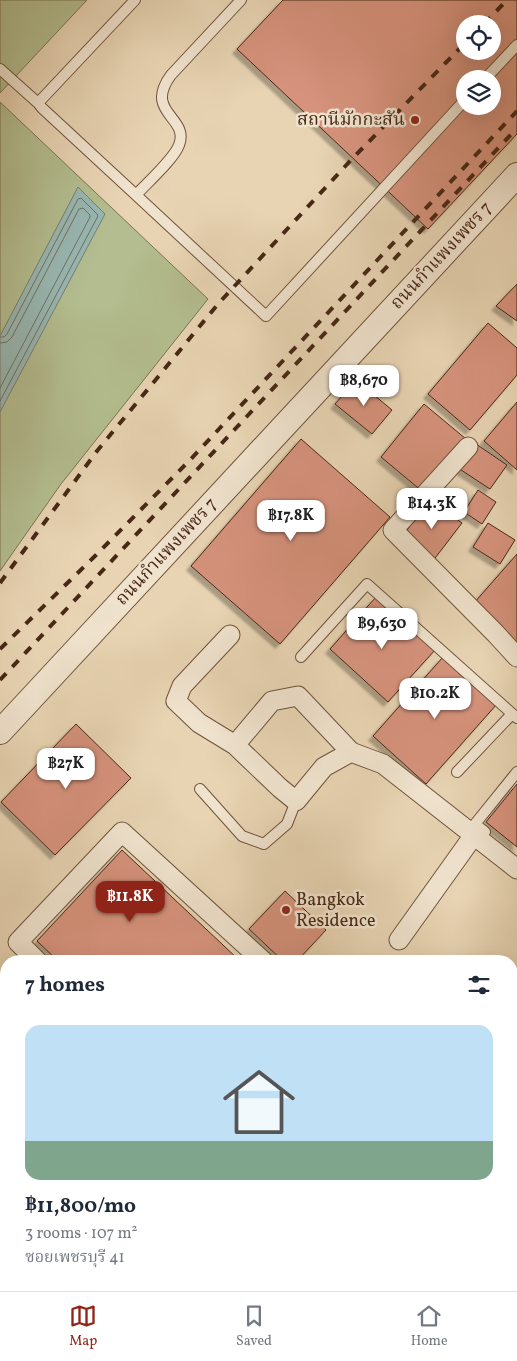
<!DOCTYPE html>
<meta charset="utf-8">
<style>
body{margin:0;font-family:Vollkorn,"Noto Serif Thai",serif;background:#f2f2f3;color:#1f2937;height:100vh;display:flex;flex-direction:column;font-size:19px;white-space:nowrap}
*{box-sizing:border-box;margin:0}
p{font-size:16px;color:#747a83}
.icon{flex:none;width:28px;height:28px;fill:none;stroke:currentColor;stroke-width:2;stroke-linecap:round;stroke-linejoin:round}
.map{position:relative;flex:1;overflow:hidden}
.sheet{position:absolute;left:0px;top:955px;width:518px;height:336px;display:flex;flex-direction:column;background:#fff;border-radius:20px 20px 0 0;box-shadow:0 5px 20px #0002}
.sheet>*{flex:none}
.controls{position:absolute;left:456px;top:15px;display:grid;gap:10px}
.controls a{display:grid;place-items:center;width:45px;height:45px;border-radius:50%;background:#fff;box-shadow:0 5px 20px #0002;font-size:25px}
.price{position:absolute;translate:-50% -42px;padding:0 11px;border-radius:10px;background:#fff;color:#222;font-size:16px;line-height:32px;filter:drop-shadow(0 1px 2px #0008)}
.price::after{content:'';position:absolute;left:50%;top:30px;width:15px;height:11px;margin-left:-8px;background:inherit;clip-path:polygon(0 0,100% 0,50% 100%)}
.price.on{background:#8f2418;color:#fff}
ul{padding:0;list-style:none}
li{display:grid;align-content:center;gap:10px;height:265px;padding:0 25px}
li span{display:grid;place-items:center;height:155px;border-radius:15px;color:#555}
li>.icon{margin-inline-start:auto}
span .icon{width:90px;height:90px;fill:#fffc;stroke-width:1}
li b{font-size:21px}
h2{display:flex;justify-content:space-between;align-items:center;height:60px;padding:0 25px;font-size:21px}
.menu{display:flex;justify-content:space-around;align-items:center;height:70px;border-top:1px solid #e0e1e3;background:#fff;font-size:14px;color:#747a83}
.menu a{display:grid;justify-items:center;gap:2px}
.menu .on{color:#8f2418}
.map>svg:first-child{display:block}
</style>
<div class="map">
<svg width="517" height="1291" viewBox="0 0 517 1291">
<defs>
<filter id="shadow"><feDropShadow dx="-4.5" dy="4.5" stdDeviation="1" flood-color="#0004"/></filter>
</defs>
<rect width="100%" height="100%" fill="#e8d4b3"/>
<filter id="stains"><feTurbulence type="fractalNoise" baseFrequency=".004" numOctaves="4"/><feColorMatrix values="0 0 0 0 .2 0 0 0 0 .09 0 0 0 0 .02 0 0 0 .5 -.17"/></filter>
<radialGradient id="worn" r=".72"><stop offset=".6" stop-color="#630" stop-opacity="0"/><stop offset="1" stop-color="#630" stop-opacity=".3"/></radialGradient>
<path fill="#b3bd8f" stroke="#7d7252" d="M 0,0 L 87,0 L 0,93 Z
M 0,102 L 208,299 L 61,484 L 0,571 Z"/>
<path fill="#98b7b2" stroke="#787e73" d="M 78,187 L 105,214 L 0,412 L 0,336 Z"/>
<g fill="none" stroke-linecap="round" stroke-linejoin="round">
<path stroke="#707064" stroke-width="1" d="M 0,337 L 4,337 L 7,334 L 78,199 L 81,198 L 97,214 L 98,216 L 0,401
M 0,343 L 7,342 L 12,337 L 79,209 L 83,208 L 90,215 L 90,217 L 0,388"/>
</g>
<path fill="#d6927b" stroke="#472815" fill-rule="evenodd" filter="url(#shadow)" d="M 283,0 L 517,0 L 517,134 L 428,229 L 237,49 ZM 465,24 L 492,24 L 492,51 L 465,51 ZM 465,79 L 492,79 L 492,106 L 465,106 Z
M 517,284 L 517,321 L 496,306 Z
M 488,323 L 517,348 L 517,375 L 470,430 L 428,394 Z
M 356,380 L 392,410 L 372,434 L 335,404 Z
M 517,402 L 517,470 L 484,441 Z
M 424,404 L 466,439 L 423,492 L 381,457 Z
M 301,439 L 390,517 L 280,644 L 191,566 Z
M 476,444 L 507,465 L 490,489 L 455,466 Z
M 478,490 L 496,502 L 482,524 L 464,512 Z
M 430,499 L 462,523 L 432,562 L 402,537 Z
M 488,523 L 515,540 L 500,564 L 473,547 Z
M 517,554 L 517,642 L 474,603 Z
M 376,597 L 435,650 L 388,702 L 330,649 Z
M 443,657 L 497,704 L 426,784 L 373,736 Z
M 76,724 L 131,778 L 55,855 L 1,802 Z
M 517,784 L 517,847 L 486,822 Z
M 122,850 L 240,961 L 58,961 L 37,941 Z
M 285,891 L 326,930 L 297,961 L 283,961 L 249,929 Z
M 0,1049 L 6,1056 L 6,1127 L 0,1121 Z
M 517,1064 L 517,1099 L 511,1095 L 511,1072 Z
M 517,1159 L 517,1284 L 511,1279 L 511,1166 Z"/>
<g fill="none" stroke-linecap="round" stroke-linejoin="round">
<g stroke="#6f533c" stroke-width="12">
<path id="service" d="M 135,0 L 38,103 L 42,108 L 136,195 C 147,183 174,159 179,145 C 190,117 143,113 171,75 L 241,0
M 0,69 L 38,103
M 485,79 L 517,45
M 136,195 L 266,316 L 465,100
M 301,657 L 367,584 L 517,718
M 457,772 L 512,714
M 200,789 L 242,836 L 264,844 L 287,824 L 296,801
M 485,832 L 475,824 L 517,772
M 0,1030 L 6,1036
M 511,1104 L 517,1109
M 0,1137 L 6,1144
M 0,1174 L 6,1181
M 92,1285 L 97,1291
M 244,1285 L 251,1291
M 333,1285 L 339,1291
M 498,1285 L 506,1291"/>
</g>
<g stroke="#6f533c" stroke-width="21">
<path id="minor" d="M 468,447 L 393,530 L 496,634 L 517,657
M 230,635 L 182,686 L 176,701 L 199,723 L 235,745 L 280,788 L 296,801 L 324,767 L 351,752 L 383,764 L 517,869
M 235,745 L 272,701 L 298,696 L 351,752
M 399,940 L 474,835
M 37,961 L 18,942 L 122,832 L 263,961"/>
</g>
<g stroke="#6f533c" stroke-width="26">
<path id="tertiary" d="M 0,732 L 517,175"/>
</g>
<g stroke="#472815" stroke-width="30">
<path id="primary" d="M 511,998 L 517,991
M 293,1291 L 298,1285"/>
</g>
<use href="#service" stroke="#f0e3ce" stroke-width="10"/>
<use href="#minor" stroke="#f0e3ce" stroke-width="19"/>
<use href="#tertiary" stroke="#f0e3ce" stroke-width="24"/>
<use href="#primary" stroke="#e8d4b3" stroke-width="28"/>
<path stroke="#472815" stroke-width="4" stroke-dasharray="9 9" stroke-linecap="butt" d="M 484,24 L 507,0
M 0,583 L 97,451 L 218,304 L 351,160 L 465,43
M 0,649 L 95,556 L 189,461 L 517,111
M 0,680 L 517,128"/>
</g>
<g fill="#8f2418" stroke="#f0e3ce" stroke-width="2">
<circle cx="415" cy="120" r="5"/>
<circle cx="286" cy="910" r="5"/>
</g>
<g text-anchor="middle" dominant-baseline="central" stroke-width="5" stroke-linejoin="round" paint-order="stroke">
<g font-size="18" fill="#472815" stroke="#f0e3ce" text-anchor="end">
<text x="405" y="120">สถานีมักกะสัน</text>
<text x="296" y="900" text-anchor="start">Bangkok<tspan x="296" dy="21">Residence</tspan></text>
</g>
<g font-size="18" fill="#472815" stroke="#f0e3ce">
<text transform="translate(442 256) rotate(-47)">ถนนกำแพงเพชร 7</text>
<text transform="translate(167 552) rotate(-47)">ถนนกำแพงเพชร 7</text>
</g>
</g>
<rect width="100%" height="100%" filter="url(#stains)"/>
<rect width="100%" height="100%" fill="url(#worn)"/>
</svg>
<div class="controls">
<a><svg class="icon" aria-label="locate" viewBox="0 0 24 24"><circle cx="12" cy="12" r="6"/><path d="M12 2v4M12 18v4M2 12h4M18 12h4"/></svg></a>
<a><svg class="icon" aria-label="layers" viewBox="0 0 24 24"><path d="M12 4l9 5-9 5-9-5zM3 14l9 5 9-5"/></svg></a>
</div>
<b class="price" style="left:364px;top:407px">฿8,670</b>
<b class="price" style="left:432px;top:530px">฿14.3K</b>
<b class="price" style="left:291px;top:542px">฿17.8K</b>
<b class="price" style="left:382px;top:650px">฿9,630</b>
<b class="price" style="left:435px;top:720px">฿10.2K</b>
<b class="price" style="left:66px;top:790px">฿27K</b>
<b class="price on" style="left:130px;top:923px">฿11.8K</b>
<section class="sheet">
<h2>7 homes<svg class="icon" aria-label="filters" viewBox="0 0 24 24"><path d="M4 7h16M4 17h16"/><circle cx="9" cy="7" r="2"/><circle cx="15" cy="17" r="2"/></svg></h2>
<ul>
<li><span style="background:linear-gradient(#bfe0f5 75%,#7fa58c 0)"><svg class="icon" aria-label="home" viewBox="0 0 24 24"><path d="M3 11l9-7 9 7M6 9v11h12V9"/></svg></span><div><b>฿11,800/mo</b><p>3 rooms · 107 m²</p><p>ซอยเพชรบุรี 41</p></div></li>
</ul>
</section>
</div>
<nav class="menu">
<a class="on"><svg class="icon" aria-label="map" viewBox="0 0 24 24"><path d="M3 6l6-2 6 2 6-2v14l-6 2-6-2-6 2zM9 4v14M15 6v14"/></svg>Map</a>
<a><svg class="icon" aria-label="saved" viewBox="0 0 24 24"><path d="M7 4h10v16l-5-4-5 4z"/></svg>Saved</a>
<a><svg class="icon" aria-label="home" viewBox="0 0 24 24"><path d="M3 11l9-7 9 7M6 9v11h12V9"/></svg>Home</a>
</nav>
